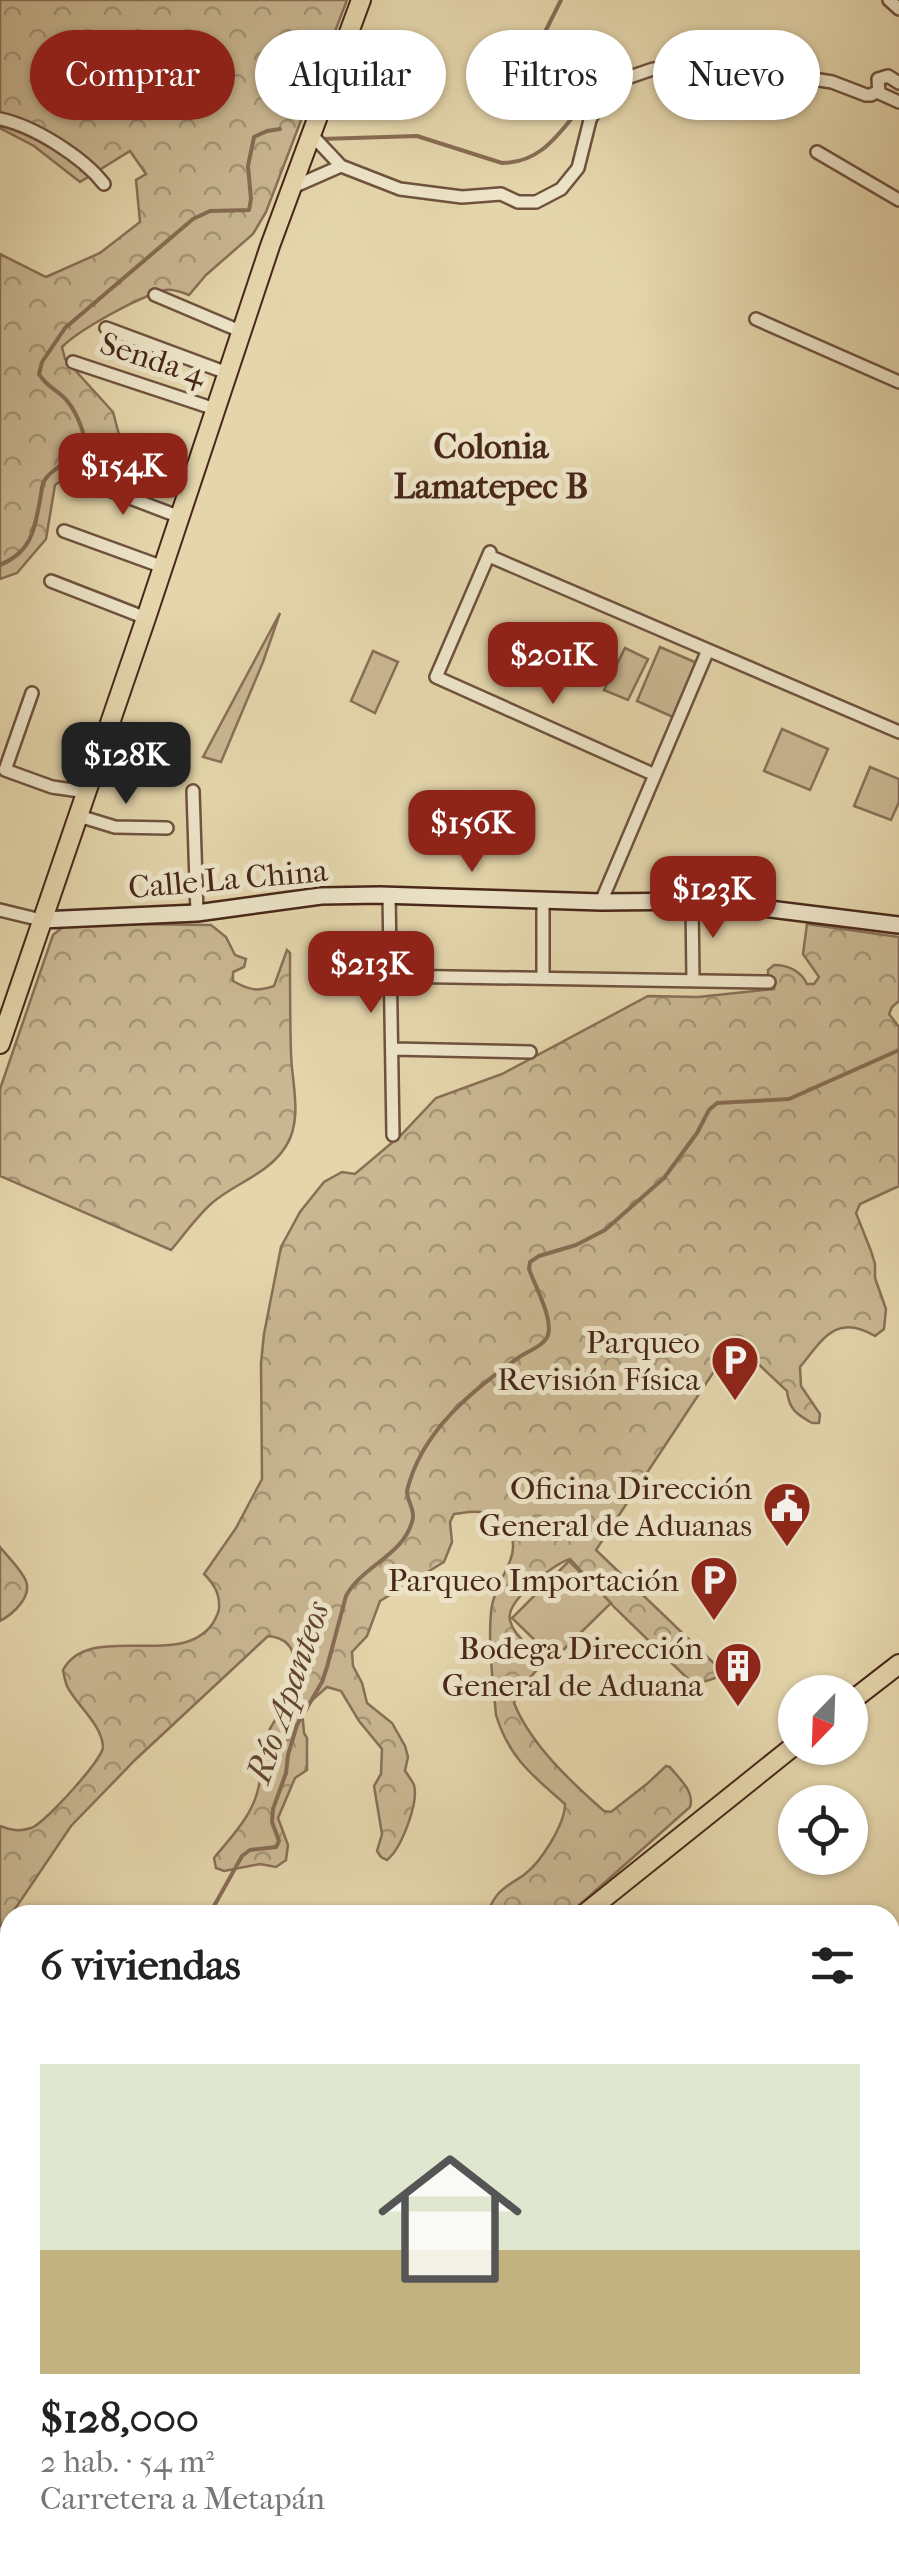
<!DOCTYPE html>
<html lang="es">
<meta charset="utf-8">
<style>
body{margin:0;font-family:"IM FELL French Canon",serif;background:#f2f2f2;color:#222;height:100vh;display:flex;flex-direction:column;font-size:38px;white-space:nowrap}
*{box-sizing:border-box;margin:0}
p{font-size:32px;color:#767676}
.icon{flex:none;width:55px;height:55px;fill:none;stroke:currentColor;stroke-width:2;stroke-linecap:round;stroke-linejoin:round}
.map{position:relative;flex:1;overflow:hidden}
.panel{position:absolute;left:0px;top:1905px;width:900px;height:672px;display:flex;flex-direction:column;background:#fff;border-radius:30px 30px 0 0;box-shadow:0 2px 8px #0004}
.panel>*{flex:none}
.banner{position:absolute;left:30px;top:30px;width:840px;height:90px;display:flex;gap:20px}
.needle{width:65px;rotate:203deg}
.tools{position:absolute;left:778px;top:1675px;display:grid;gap:20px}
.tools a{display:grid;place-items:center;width:90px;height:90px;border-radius:50%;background:#fff;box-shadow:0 2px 8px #0004;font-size:50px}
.price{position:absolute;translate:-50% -85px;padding:0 22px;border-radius:20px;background:#8f2418;color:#fff;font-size:32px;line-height:65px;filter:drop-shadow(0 2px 5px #0008)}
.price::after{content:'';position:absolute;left:50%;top:60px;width:30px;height:22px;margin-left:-15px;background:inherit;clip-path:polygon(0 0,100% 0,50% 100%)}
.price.active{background:#222;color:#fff}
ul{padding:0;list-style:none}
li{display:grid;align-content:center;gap:20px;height:530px;padding:0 40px}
li span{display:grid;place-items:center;height:310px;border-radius:0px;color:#555}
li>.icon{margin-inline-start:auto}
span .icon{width:180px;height:180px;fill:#fffc;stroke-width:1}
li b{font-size:42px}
h2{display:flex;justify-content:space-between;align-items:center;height:120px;padding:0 40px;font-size:42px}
.pill{padding:0 35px;border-radius:45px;background:#fff;box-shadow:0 2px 8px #0004;font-size:35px;line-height:90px}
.pill.active{background:#8f2418;color:#fff}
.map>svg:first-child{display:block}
</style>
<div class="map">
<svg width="899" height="2576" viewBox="0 0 899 2576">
<defs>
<pattern id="forest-crowns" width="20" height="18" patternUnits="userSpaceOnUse" patternTransform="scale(2.5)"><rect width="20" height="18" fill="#c9b792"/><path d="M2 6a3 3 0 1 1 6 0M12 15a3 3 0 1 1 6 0" fill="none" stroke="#a59576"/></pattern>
</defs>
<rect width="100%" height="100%" fill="#e4d5ab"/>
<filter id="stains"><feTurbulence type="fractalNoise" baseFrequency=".002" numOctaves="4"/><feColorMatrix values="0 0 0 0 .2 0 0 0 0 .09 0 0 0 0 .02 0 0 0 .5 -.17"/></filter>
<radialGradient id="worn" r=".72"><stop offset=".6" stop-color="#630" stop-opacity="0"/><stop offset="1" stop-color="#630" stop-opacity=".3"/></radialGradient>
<path fill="url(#forest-crowns)" stroke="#886f56" stroke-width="2.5" d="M 0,0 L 347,0 L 266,212 L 253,234 L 206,275 L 189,295 C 181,292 174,289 166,290 C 140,296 80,329 62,347 L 65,359 L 113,412 L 126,461 C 98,473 82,465 55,485 L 46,539 L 17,573 L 0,579 L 0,254 L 46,277 L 100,253 L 140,222 L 136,180 L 146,174 L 130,151 L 80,182 L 34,146 L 0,128 Z
M 125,924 L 211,925 L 226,937 L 235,955 L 246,959 L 244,967 L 233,972 L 233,981 C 249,990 257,992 274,986 L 287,950 L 290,953 C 290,987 290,1020 291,1054 C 292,1084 303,1119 286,1146 C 269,1174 235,1183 212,1203 C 197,1216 184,1235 171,1250 L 0,1176 L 0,1089 L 53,935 L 64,926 Z
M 807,924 L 899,937 L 899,1001 L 892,1007 L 889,1014 L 899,1027 L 899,1186 L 860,1204 L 856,1213 L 871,1251 L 875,1264 L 875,1278 L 886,1309 L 884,1329 L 875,1336 C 836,1313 823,1339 800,1367 L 801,1386 L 820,1414 L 819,1423 L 812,1423 C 796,1414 789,1409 787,1391 L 734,1341 L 596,1550 L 723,1672 L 721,1676 L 698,1684 L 687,1678 L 615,1608 L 570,1559 C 555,1563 505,1601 510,1620 C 514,1639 537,1647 539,1667 L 521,1689 L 514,1703 C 531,1745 571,1782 604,1811 L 611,1812 L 648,1783 L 666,1766 L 670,1767 C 679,1779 695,1791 690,1807 L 568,1915 L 486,1915 C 489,1908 493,1900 498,1894 C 506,1885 516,1881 525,1874 C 541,1862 565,1824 565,1804 C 533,1776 509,1758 496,1715 C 493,1681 488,1646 491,1612 C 493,1592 503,1579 510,1561 C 519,1539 507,1519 485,1513 C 476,1510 463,1513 454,1514 L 450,1522 L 452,1542 L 444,1562 L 380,1601 L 367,1636 L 352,1652 L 353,1666 L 362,1683 L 367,1703 L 392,1723 L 405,1746 L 408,1757 L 405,1771 C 406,1772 414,1784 414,1785 C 419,1803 401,1849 387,1860 L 381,1857 L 377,1851 L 382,1834 L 374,1786 L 381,1774 L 382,1749 L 359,1721 L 341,1691 L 327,1687 L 302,1709 L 304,1733 L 307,1738 L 307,1770 L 295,1778 L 278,1818 L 288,1845 L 286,1860 L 276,1867 L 260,1864 L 224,1871 L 216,1868 L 214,1858 C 232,1836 254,1814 259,1785 C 263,1767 261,1747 269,1731 C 273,1721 281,1713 286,1704 C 298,1679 304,1639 268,1636 L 135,1760 L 71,1826 L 11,1915 L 0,1926 L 0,1826 C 11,1830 19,1832 31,1828 C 44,1824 103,1759 103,1747 C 102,1724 76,1705 67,1686 C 65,1681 64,1675 63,1670 C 90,1620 181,1671 213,1623 C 216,1617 218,1615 219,1609 C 220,1593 214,1584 204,1574 L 236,1528 L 262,1479 L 261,1363 L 264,1334 L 281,1247 L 300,1212 L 324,1182 L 342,1172 L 355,1174 L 401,1135 L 436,1098 L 502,1074 L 648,996 L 698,997 L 774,989 L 775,984 L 768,977 L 768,970 L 774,965 C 788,965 801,971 807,984 L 814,984 L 819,977 L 803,954 Z
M 0,1547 C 8,1557 21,1569 26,1581 C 32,1597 13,1614 0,1621 Z
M 899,2362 L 899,2576 L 874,2576 L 868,2568 L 890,2568 L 890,2364 Z
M 697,2568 L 755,2568 L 758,2572 L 768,2576 L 704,2576 Z"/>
<path fill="#c9b792" stroke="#886f56" stroke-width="2.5" d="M 280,613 L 263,662 L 221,762 L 203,757 Z
M 660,647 L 697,663 L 673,717 L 637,701 Z
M 625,648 L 648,659 L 628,700 L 604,690 Z
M 373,651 L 398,662 L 375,713 L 351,701 Z
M 782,729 L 828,749 L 810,790 L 764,771 Z
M 870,767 L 899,779 L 899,802 L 891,820 L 854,806 Z
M 569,1561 L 611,1603 L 554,1659 L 512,1618 Z
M 10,2354 L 10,2568 L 697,2568 L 704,2576 L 0,2576 L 0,2358 Z"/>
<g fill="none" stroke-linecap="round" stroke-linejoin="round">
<path stroke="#866c53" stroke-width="4" d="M 321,139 L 417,136 L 502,163 C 535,163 553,142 572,118 L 571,96 L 546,48 L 546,30 L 561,0
M 0,565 C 32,551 34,531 40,500 C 42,491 41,483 47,477 C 57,464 74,461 86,449 C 85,434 78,415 68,402 C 59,390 47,388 39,374 L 42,362 L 65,328 L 193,219 L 210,211 L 249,210 L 251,199 L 248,166 L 254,137 L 267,131 L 280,129
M 209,1915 L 242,1856 L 250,1850 L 276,1847 L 279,1841 L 272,1822 L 273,1809 L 286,1773 L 288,1755 L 297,1725 L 322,1682 L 327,1667 L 346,1596 C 361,1567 403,1555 412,1522 C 416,1510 407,1502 407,1491 C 421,1432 471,1391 518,1358 C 528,1351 544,1346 548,1335 C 553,1318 535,1286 529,1269 L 530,1262 L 539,1256 L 576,1245 L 605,1230 L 664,1178 L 697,1133 L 709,1110 L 717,1103 L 789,1099 L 899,1050
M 890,2029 L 899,2025
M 0,2114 L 10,2113
M 57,2576 L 68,2568"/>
<g stroke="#6f523e" stroke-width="16">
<path id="street" d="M 889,0 L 899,9
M 878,79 L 879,93 L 899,102
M 878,79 L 888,76 L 899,83
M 0,119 C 34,126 83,157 104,184
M 310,133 L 341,166 L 400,189 L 462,197 L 501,194 L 518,202 L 536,202 L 561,189 L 578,168 L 590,120 L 606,90 L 618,81 L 653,69 L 688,68 L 788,75 L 832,82 L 866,95 L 871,95 L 878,91
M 817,152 L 899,200
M 291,188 L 341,166
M 155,295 L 240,331
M 756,319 L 899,382
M 106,328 L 227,373
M 73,362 L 215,409
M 80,479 L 180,517
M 64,531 L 163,567
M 490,552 L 436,677 L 655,775
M 489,556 L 899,732
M 51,581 L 146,618
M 32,693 L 5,770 L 52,787 L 87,792
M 193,791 L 197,913
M 79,816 L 115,827 L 167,828
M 389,895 L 393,1135
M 543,900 L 543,978
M 692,901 L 693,980
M 601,902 L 708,650
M 0,910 L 41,920
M 391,976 L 769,982
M 392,1049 L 530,1052"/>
</g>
<g stroke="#482719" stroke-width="20">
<path id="secondary" d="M 41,920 L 197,913 L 321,896 L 380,895 L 601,902 L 706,901 L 899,925"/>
</g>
<g stroke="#482719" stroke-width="22">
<path id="primary" d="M 0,1044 L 146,618 L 270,246 L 361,0
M 850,1702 L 899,1664
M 583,1915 L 795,1745
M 0,2336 L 10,2333"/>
</g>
<use href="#street" stroke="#ede4c8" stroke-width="11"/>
<use href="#secondary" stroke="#ede4c8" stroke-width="15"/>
<use href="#primary" stroke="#e4d5ab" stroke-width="18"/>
</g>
<defs>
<g id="parking-pin" transform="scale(2.5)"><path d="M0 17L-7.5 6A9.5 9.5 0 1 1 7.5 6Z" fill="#8f2418" stroke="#ede4c8"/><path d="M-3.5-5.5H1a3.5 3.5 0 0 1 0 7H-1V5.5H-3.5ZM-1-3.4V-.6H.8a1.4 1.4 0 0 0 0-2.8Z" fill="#fff"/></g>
<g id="civic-pin" transform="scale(2.5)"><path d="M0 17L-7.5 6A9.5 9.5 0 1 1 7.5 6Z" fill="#8f2418" stroke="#ede4c8"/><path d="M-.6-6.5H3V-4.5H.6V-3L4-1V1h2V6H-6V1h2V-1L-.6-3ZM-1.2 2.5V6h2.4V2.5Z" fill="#fff"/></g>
<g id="building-pin" transform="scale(2.5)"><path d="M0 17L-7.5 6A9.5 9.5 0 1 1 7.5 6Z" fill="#8f2418" stroke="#ede4c8"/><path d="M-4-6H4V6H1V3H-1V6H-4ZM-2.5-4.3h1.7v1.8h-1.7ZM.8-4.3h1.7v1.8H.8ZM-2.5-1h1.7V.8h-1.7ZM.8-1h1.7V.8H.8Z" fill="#fff"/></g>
</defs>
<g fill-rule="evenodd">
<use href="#parking-pin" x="735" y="1360"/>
<use href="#civic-pin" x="787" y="1506"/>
<use href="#parking-pin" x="714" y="1580"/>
<use href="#building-pin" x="738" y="1666"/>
</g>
<g text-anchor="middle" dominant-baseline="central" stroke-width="10" stroke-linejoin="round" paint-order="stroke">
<g font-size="32" fill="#482719" stroke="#ede4c8">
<text transform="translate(153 359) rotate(18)">Senda 4</text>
<text transform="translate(228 879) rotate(-5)">Calle La China</text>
</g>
<g font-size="32" fill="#482719" stroke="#ede4c8" text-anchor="end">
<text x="700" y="1342">Parqueo<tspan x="700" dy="37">Revisión Física</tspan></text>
<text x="752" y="1488">Oficina Dirección<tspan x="752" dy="37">General de Aduanas</tspan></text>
<text x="679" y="1580">Parqueo Importación</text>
<text x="703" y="1648">Bodega Dirección<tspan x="703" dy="37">General de Aduana</tspan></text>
</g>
<g font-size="35" font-weight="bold" fill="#482719" stroke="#ede4c8">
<text x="491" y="446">Colonia<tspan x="491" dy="40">Lamatepec B</tspan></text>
</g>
<g font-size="35" font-style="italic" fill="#624431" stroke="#ede4c8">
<text transform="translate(288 1692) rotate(-71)">Río Apanteos</text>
</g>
</g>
<rect width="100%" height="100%" filter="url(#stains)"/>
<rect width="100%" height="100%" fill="url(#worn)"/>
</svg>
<div class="tools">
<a><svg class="needle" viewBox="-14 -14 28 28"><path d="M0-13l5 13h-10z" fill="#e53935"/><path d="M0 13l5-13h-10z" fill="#767676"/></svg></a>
<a><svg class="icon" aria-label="locate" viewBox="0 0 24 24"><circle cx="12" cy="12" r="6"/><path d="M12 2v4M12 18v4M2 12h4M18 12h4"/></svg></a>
</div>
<b class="price" style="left:123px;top:518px">$154K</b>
<b class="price" style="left:553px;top:707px">$201K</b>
<b class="price active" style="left:126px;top:807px">$128K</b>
<b class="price" style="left:472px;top:875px">$156K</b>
<b class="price" style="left:713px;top:941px">$123K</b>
<b class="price" style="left:371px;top:1016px">$213K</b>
<div class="banner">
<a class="pill active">Comprar</a>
<a class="pill">Alquilar</a>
<a class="pill">Filtros</a>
<a class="pill">Nuevo</a>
</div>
<section class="panel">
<h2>6 viviendas<svg class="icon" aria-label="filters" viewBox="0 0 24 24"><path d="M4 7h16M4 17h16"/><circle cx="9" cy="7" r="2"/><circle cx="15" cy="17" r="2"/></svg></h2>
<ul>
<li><span style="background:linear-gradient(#dfe7d0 60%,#c2b280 0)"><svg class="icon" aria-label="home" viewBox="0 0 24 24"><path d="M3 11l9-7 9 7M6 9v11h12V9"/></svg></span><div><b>$128,000</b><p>2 hab. · 54 m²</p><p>Carretera a Metapán</p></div></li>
</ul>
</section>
</div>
